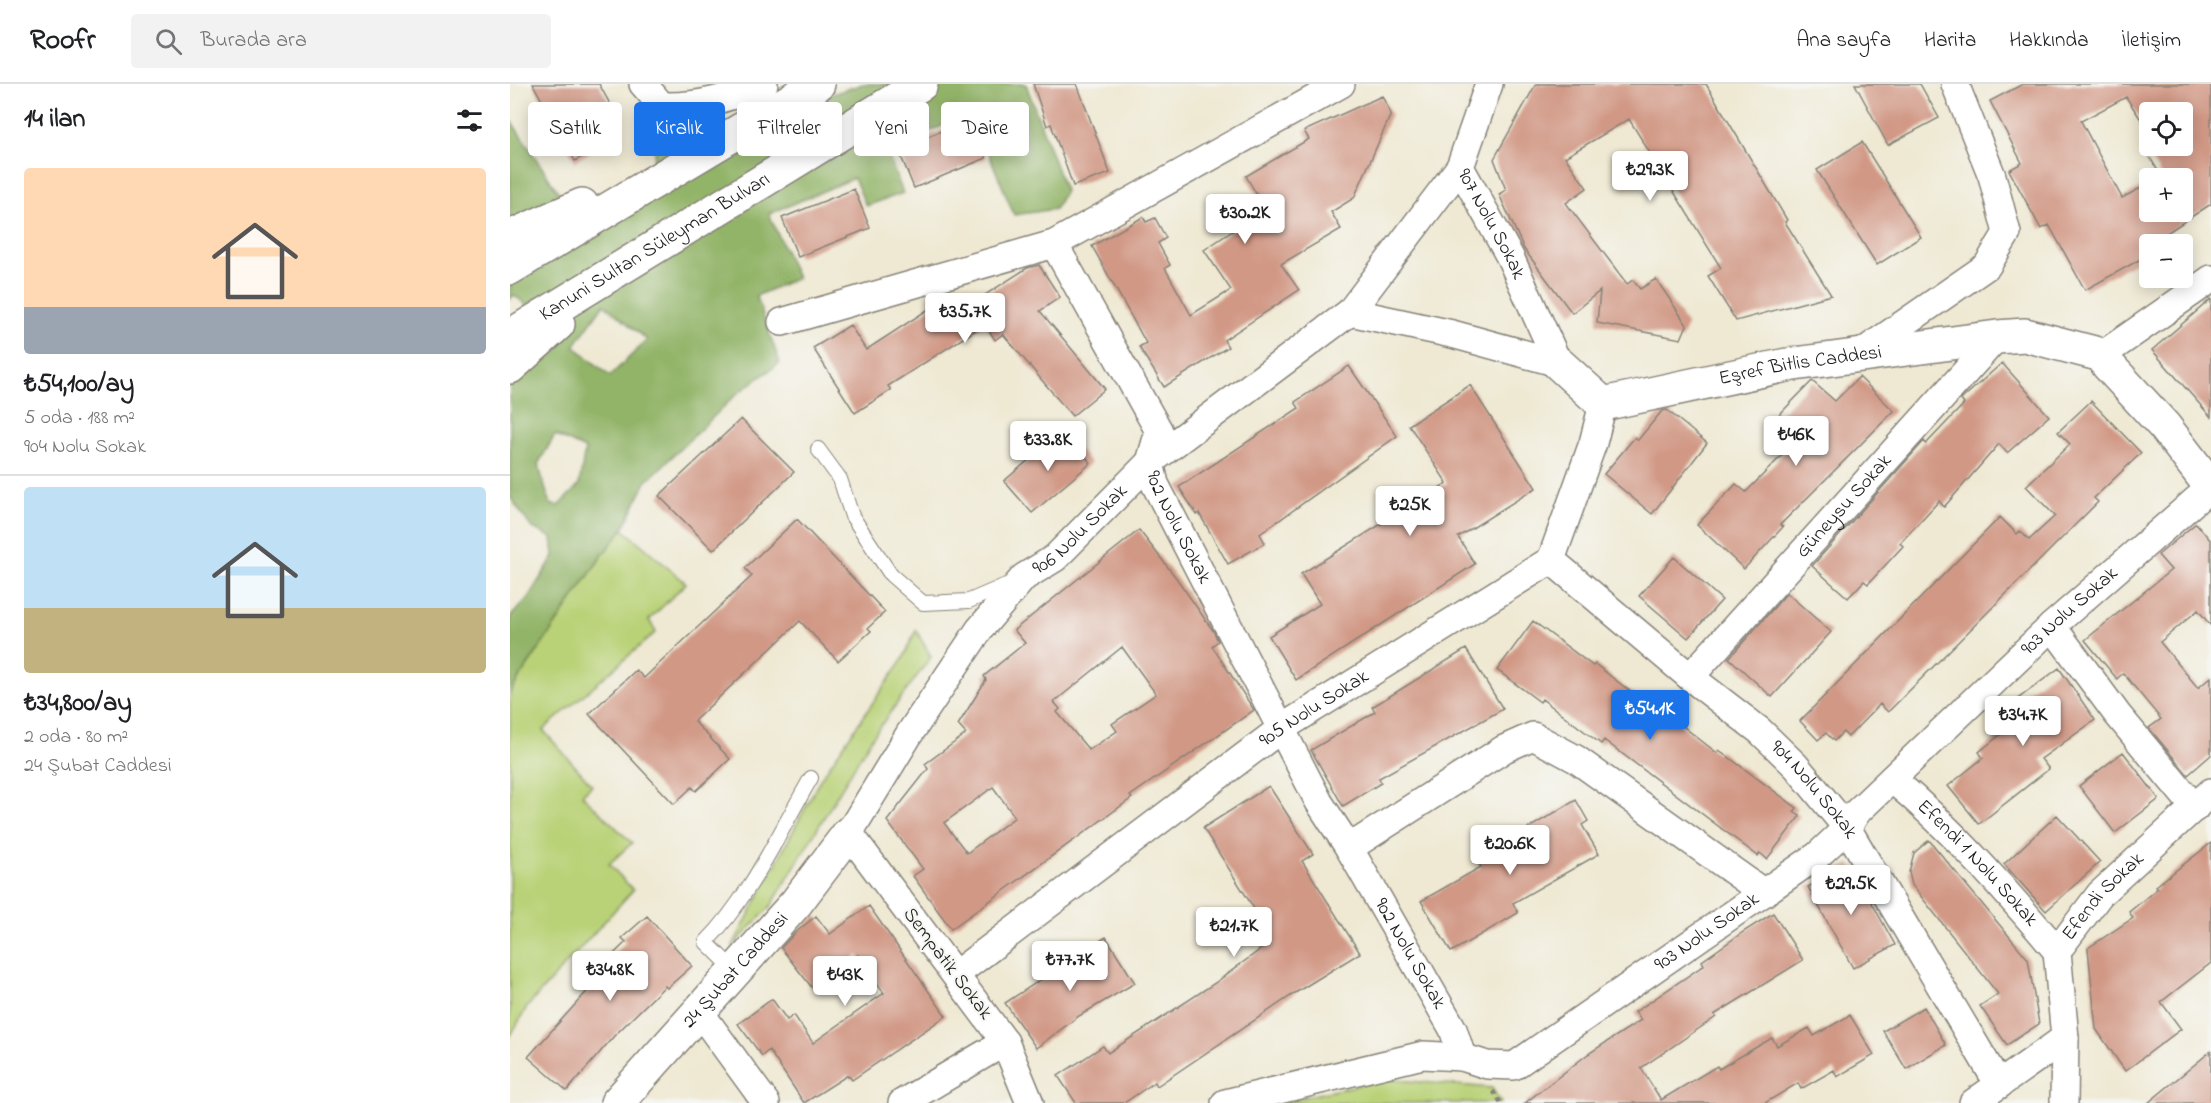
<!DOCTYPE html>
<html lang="tr">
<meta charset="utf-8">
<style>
body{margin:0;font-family:"Indie Flower",sans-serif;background:#f2f2f2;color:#202124;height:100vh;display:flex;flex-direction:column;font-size:22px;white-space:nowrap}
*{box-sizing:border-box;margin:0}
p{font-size:20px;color:#757577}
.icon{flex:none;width:33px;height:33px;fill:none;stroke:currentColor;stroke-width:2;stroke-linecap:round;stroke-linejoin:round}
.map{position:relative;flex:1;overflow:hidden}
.details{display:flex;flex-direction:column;background:#fff;width:510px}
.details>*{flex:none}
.top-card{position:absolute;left:18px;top:18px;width:570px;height:54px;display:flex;gap:12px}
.buttons{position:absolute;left:1629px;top:18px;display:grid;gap:12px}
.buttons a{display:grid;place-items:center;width:54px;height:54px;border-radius:6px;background:#fff;box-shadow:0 3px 15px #0003;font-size:30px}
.price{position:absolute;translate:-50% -51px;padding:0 14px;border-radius:6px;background:#fff;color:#222;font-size:20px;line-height:39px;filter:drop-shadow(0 2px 3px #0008)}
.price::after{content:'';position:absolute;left:50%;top:36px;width:18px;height:14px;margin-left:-9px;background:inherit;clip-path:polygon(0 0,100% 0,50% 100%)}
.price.on{background:#1a73e8;color:#fff}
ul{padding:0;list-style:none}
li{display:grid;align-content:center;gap:12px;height:318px;padding:0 24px}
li+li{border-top:2px solid #e0e0e0}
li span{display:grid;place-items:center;height:186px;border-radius:6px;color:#555}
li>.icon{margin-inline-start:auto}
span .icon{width:108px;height:108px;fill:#fffc;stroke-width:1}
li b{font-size:26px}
h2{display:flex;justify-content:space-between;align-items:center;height:72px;padding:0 24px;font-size:26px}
.pill{padding:0 21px;border-radius:6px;background:#fff;box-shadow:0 3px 15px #0003;font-size:21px;line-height:54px}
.pill.on{background:#1a73e8;color:#fff}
header{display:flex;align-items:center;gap:36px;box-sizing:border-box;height:84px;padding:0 30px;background:#fff;border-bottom:2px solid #e0e0e0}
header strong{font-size:28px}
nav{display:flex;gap:33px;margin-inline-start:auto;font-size:21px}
.search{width:420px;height:54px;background:#f2f2f2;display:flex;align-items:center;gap:15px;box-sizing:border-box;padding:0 21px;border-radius:6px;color:#757577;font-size:22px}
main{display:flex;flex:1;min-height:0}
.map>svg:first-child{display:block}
</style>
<header>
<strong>Roofr</strong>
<div class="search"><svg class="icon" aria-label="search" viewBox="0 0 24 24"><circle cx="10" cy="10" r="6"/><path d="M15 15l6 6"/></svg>Burada ara</div>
<nav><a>Ana sayfa</a><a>Harita</a><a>Hakkında</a><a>İletişim</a></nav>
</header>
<main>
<section class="details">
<h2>14 ilan<svg class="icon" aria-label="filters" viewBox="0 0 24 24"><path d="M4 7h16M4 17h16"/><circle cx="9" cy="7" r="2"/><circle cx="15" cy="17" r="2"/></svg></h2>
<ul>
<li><span style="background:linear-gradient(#ffd9b3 75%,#9aa5b1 0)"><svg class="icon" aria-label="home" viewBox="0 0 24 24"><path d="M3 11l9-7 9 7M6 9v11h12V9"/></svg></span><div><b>₺54,100/ay</b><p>5 oda · 188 m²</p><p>904 Nolu Sokak</p></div></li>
<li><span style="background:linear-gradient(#bfe0f5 65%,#c2b280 0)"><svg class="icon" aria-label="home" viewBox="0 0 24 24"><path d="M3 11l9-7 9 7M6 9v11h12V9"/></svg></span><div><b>₺34,800/ay</b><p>2 oda · 80 m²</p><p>24 Şubat Caddesi</p></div></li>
</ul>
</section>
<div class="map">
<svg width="1701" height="1019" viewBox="0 0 1701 1019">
<rect width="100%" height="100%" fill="#f6f6f2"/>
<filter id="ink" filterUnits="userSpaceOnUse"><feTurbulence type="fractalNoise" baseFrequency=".0167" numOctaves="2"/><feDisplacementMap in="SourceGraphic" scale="12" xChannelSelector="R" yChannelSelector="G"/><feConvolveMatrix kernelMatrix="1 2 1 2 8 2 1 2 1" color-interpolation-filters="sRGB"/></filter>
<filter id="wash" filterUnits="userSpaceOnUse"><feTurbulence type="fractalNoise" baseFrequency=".008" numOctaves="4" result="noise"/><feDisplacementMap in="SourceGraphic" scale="24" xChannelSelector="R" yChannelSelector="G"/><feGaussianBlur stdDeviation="1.35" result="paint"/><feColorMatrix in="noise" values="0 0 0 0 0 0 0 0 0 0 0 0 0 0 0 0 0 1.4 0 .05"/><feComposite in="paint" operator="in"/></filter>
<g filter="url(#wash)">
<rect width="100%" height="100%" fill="#efe9d3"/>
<path fill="#b9d277" stroke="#6a774a" stroke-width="1.5" d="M 113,445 L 176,499 L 139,536 L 146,548 L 33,646 L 82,701 L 72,711 L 122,759 L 99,780 L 123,806 L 17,923 L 0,953 L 0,608 L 93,470 Z
M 406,546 L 421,573 L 361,655 L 261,822 L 222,863 L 311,694 L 393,575 Z
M 876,995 L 982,1004 L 991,1019 L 767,1019 Z"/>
<path fill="#92b468" stroke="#576842" stroke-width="1.5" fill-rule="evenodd" d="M 353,0 L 516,0 L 555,107 L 545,125 L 504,131 L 462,29 L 376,66 L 393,109 L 356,122 L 344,94 L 259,130 L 287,194 L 246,212 L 270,279 L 228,309 L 136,398 L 113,445 L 93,470 L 0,608 L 0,533 L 18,514 L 44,472 L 42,454 L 21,443 L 0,413 L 0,290 L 43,243 L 4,211 L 0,215 L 0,35 L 62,129 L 142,89 L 148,45 L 214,45 ZM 94,220 L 137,256 L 100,292 L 64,262 ZM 45,351 L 75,365 L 69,401 L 48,422 L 40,420 L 28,380 Z"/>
<g id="blocks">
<path fill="#d19885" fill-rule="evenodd" d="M 23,0 L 89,0 L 111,40 L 103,44 L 108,53 L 65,77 Z
M 523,0 L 567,0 L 600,89 L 563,102 L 541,40 L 537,42 Z
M 1026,0 L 1196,0 L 1277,136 L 1275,138 L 1321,211 L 1226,237 L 1198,192 L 1211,184 L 1119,35 L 1055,73 L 1077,104 L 1056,119 L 1117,200 L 1123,196 L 1130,205 L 1146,195 L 1177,241 L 1171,255 L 1087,239 L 1090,207 L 1062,229 L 1014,165 L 989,110 L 996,106 L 984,75 Z
M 1345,0 L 1410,0 L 1429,34 L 1378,61 Z
M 1513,0 L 1701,0 L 1701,120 L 1655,150 L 1661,160 L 1640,160 L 1640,170 L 1575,206 L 1539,141 L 1531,145 L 1499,86 L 1512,79 L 1480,17 ZM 1616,13 L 1640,49 L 1640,28 L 1672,28 L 1672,62 L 1648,62 L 1650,65 L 1639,72 L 1651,92 L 1647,94 L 1672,94 L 1672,128 L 1640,128 L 1640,99 L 1612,114 L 1571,37 Z
M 872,12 L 881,30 L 844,114 L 821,128 L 831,145 L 771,180 L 789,206 L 714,256 L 718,263 L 654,303 L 629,263 L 636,259 L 582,162 L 633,133 L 636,138 L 645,134 L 656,154 L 648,159 L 660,181 L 655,184 L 681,231 L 721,206 L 694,166 L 755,125 L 736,92 L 799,55 L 794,47 Z
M 460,35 L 476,74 L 404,104 L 388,65 Z
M 1352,58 L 1411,153 L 1367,181 L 1307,86 Z
M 344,105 L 360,144 L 288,173 L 272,134 Z
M 529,181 L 550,213 L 530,227 L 595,305 L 562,332 L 493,250 L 485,256 L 475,240 L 378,302 L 381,306 L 345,329 L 303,264 L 340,241 L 356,266 L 437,213 L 447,229 L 517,184 Z
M 1701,215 L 1701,333 L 1642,266 Z
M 1492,279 L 1539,332 L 1497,369 L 1489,360 L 1434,423 L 1429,417 L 1390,459 L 1393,462 L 1358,500 L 1354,497 L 1338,514 L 1302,482 L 1414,357 L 1416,360 L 1454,320 L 1451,316 L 1455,312 Z
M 839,282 L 887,352 L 750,450 L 755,459 L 718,480 L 689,429 L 687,431 L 669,403 L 789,324 L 785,318 Z
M 1349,293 L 1384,327 L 1270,441 L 1273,443 L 1234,485 L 1187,441 L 1226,400 L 1236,408 L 1288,355 L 1266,334 L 1302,297 L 1325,317 Z
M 960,301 L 1026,404 L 948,453 L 965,480 L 786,596 L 759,552 L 810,520 L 791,490 L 937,399 L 899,341 Z
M 1581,317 L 1631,369 L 1584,414 L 1588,418 L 1378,628 L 1370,620 L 1338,653 L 1333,648 L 1324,657 L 1316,649 L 1308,656 L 1290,637 L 1490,433 L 1507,450 L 1510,447 L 1519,456 L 1545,432 L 1516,402 L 1560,360 L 1548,348 Z
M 1157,326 L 1197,359 L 1142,430 L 1094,390 L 1125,353 L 1128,356 L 1152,327 Z
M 231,335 L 284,388 L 203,466 L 149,412 Z
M 553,347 L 581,379 L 522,429 L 494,397 Z
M 287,435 L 375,528 L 358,544 L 361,547 L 328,577 L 290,537 L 184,637 L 220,675 L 186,707 L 182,703 L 164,720 L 79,630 L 126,586 L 134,594 L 242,492 L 235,484 Z
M 1686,439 L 1701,457 L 1701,542 L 1688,526 L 1650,558 L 1688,604 L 1701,593 L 1701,671 L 1678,691 L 1639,644 L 1651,635 L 1613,589 L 1607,595 L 1575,556 L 1661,486 L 1648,471 Z
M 629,446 L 667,495 L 704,548 L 708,557 L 702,562 L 744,626 L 620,712 L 622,714 L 441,845 L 403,792 L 413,785 L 377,737 L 418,685 L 415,680 L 456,650 L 448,641 L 476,596 L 474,592 L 515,559 L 504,546 ZM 612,563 L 646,610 L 602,640 L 607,647 L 579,666 L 547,628 L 550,625 L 544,618 ZM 483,703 L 505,733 L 457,769 L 434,739 Z
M 1164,473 L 1212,516 L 1178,554 L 1129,512 Z
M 1277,509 L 1321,548 L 1262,613 L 1219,574 Z
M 1023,537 L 1083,582 L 1085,580 L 1148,629 L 1151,625 L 1207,669 L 1209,666 L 1287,724 L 1284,728 L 1290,732 L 1257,775 L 1250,769 L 1248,772 L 1094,656 L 1091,660 L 1032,615 L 1030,618 L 987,586 Z
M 956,565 L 993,625 L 869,694 L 871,699 L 833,722 L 801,666 L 865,628 L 862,623 Z
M 1549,584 L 1585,636 L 1531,675 L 1539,685 L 1469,740 L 1438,702 L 1473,674 L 1469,668 L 1515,631 L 1505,617 Z
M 1613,668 L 1649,715 L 1605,749 L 1569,702 Z
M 759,702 L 803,770 L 792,777 L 850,869 L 785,909 L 647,1002 L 645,998 L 614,1019 L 566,1019 L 548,992 L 593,962 L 598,969 L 705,899 L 755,862 L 743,843 L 752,837 L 693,744 Z
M 1066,716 L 1078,737 L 1072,741 L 1089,770 L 1003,819 L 1008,829 L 941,868 L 911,817 L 971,783 L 966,775 Z
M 1547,731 L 1590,778 L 1536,827 L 1494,780 Z
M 1419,756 L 1518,875 L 1529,940 L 1497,961 L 1470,922 L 1488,910 L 1402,801 L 1399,788 L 1404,769 Z
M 1701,759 L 1701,879 L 1651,918 L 1671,945 L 1615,987 L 1586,945 L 1578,864 L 1623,834 L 1619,828 L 1648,804 L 1646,802 Z
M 1340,779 L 1385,861 L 1343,884 L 1298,803 Z
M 359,822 L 436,932 L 342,996 L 338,991 L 294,1019 L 259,966 L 252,972 L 228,940 L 262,915 L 277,936 L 284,931 L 303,959 L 374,909 L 348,871 L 303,905 L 271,864 L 286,848 L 306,832 L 320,850 Z
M 1263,829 L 1293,876 L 1204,931 L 1206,933 L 1131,984 L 1151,1016 L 1207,982 L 1209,985 L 1262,954 L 1267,962 L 1299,944 L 1304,952 L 1340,931 L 1364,971 L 1327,993 L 1324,986 L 1291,1005 L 1288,999 L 1255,1019 L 1015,1019 L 1078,970 L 1131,936 L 1125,928 L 1194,881 L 1192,877 L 1233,848 Z
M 137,832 L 182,882 L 157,904 L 155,902 L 104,952 L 57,1007 L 18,973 L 81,903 L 76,897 L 116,858 L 112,854 Z
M 596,853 L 625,899 L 569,932 L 526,964 L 495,919 Z
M 1414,923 L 1436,961 L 1396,985 L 1373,947 Z
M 1701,967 L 1701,1019 L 1638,1019 Z"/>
</g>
</g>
<g filter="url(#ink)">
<use href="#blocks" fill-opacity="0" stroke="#868278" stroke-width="1.5"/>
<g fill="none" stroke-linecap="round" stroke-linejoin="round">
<g stroke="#868278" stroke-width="16">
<path id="lane" d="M 308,365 L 330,395 L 342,432 L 381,491 L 413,519 L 459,517 L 501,499
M 225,887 L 196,858 C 239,815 270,747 301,694"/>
</g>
<g stroke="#868278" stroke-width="30">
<g id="street">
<path d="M 133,0 L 152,22 C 191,23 218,14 254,0"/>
<path id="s1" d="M 979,0 L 950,83 L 1000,173 L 1048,279"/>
<path id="s2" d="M 544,160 L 649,347 L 640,378 L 645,400 L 809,718 L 839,764 L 943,945 L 952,973"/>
<path d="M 840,228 L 942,250 L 1048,279"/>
<path d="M 272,238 L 544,160 L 831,0"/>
<path d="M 1350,270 L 1477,182 L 1497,149 L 1482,92 L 1445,0"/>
<path d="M 1592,271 L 1701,195"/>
<path id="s3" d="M 1041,476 L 1180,593 L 1250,647 L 1286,682 L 1337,744 L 1489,1001"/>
<path d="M 1542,542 L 1607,630 L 1685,724"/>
<path id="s4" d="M 1180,593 L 1487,253"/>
<path id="s5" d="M 1382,695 C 1444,747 1495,806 1547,867"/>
<path d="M 839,764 L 994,665 L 1023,652 L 1066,675 L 1254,809"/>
<path id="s6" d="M 446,890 L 772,644 L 1041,476 L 1083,359 L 1093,320"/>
<path d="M 189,927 L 256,1019"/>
<path d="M 392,1019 L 495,958"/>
<path id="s7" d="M 520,1019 L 495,958 L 339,749 L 400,649 L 469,546 L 514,493 L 545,474 L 640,378 L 840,228 L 950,83"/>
<path id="s8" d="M 715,1019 L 913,971 L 952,973 L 977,981 L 1004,982 L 1308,771 L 1337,744 L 1347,728 L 1542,542 L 1701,403"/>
<path d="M 1463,1019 L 1555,954"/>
<path id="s9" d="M 1554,1019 L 1555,954 L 1547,867 L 1590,810 L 1701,708"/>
</g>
</g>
<g stroke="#868278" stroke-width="36">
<g id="secondary">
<path id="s10" d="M 1048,279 L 1093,320 L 1277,281 L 1487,253 L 1515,251 L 1592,271 L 1598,281 L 1655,343 L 1701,403"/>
<path id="s11" d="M 107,1019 L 286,819 L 339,749"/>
</g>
</g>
<g stroke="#868278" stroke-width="36">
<g id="primary">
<path d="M 0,153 L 72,121"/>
<path d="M 0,184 L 308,0"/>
<path id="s12" d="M 0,252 L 411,0"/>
<path d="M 0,283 L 48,240"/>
</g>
</g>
<path stroke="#868278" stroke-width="4" stroke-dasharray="4.5 4.5" stroke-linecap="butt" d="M 983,1007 L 991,1019"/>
<use href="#lane" stroke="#fff" stroke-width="14"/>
<use href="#street" stroke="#fff" stroke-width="27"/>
<use href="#secondary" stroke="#fff" stroke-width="33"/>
<use href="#primary" stroke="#fff" stroke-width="33"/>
</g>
</g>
<g text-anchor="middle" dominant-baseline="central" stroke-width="4.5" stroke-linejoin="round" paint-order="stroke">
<g font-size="20" fill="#1c1c1c" stroke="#f6f6f2">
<text stroke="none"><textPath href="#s1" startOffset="153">907 Nolu Sokak</textPath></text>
<text stroke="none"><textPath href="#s12" startOffset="170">Kanuni Sultan Süleyman Bulvarı</textPath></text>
<text stroke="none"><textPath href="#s10" startOffset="262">Eşref Bitlis Caddesi</textPath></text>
<text stroke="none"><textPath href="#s4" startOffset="230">Güneysu Sokak</textPath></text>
<text stroke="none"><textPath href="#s2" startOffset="318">902 Nolu Sokak</textPath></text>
<text stroke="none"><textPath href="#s7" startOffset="711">906 Nolu Sokak</textPath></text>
<text stroke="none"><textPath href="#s8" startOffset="1017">903 Nolu Sokak</textPath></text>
<text stroke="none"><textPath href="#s6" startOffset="446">905 Nolu Sokak</textPath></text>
<text stroke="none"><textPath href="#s3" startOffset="350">904 Nolu Sokak</textPath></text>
<text stroke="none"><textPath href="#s5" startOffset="120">Efendi 1 Nolu Sokak</textPath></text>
<text stroke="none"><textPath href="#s9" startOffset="224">Efendi Sokak</textPath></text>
<text stroke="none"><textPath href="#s8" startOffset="531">903 Nolu Sokak</textPath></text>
<text stroke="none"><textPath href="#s2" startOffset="804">902 Nolu Sokak</textPath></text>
<text transform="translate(437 880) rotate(53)">Sempatik Sokak</text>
<text stroke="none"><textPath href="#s11" startOffset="178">24 Şubat Caddesi</textPath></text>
</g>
</g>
</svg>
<div class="buttons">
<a><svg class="icon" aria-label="locate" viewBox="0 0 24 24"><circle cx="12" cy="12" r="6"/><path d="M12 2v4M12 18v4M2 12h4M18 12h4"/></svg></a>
<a>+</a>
<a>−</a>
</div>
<b class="price" style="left:1140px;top:118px">₺29.3K</b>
<b class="price" style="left:735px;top:161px">₺30.2K</b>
<b class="price" style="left:455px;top:260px">₺35.7K</b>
<b class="price" style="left:1286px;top:383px">₺46K</b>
<b class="price" style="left:538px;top:388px">₺33.8K</b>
<b class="price" style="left:900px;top:453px">₺25K</b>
<b class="price on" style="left:1140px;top:657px">₺54.1K</b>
<b class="price" style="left:1513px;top:663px">₺34.7K</b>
<b class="price" style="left:1000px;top:792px">₺20.6K</b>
<b class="price" style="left:1341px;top:832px">₺29.5K</b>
<b class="price" style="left:724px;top:874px">₺21.7K</b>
<b class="price" style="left:560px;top:908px">₺77.7K</b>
<b class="price" style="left:100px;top:918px">₺34.8K</b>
<b class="price" style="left:335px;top:923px">₺43K</b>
<div class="top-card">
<a class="pill">Satılık</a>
<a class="pill on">Kiralık</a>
<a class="pill">Filtreler</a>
<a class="pill">Yeni</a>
<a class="pill">Daire</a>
</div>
</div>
</main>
